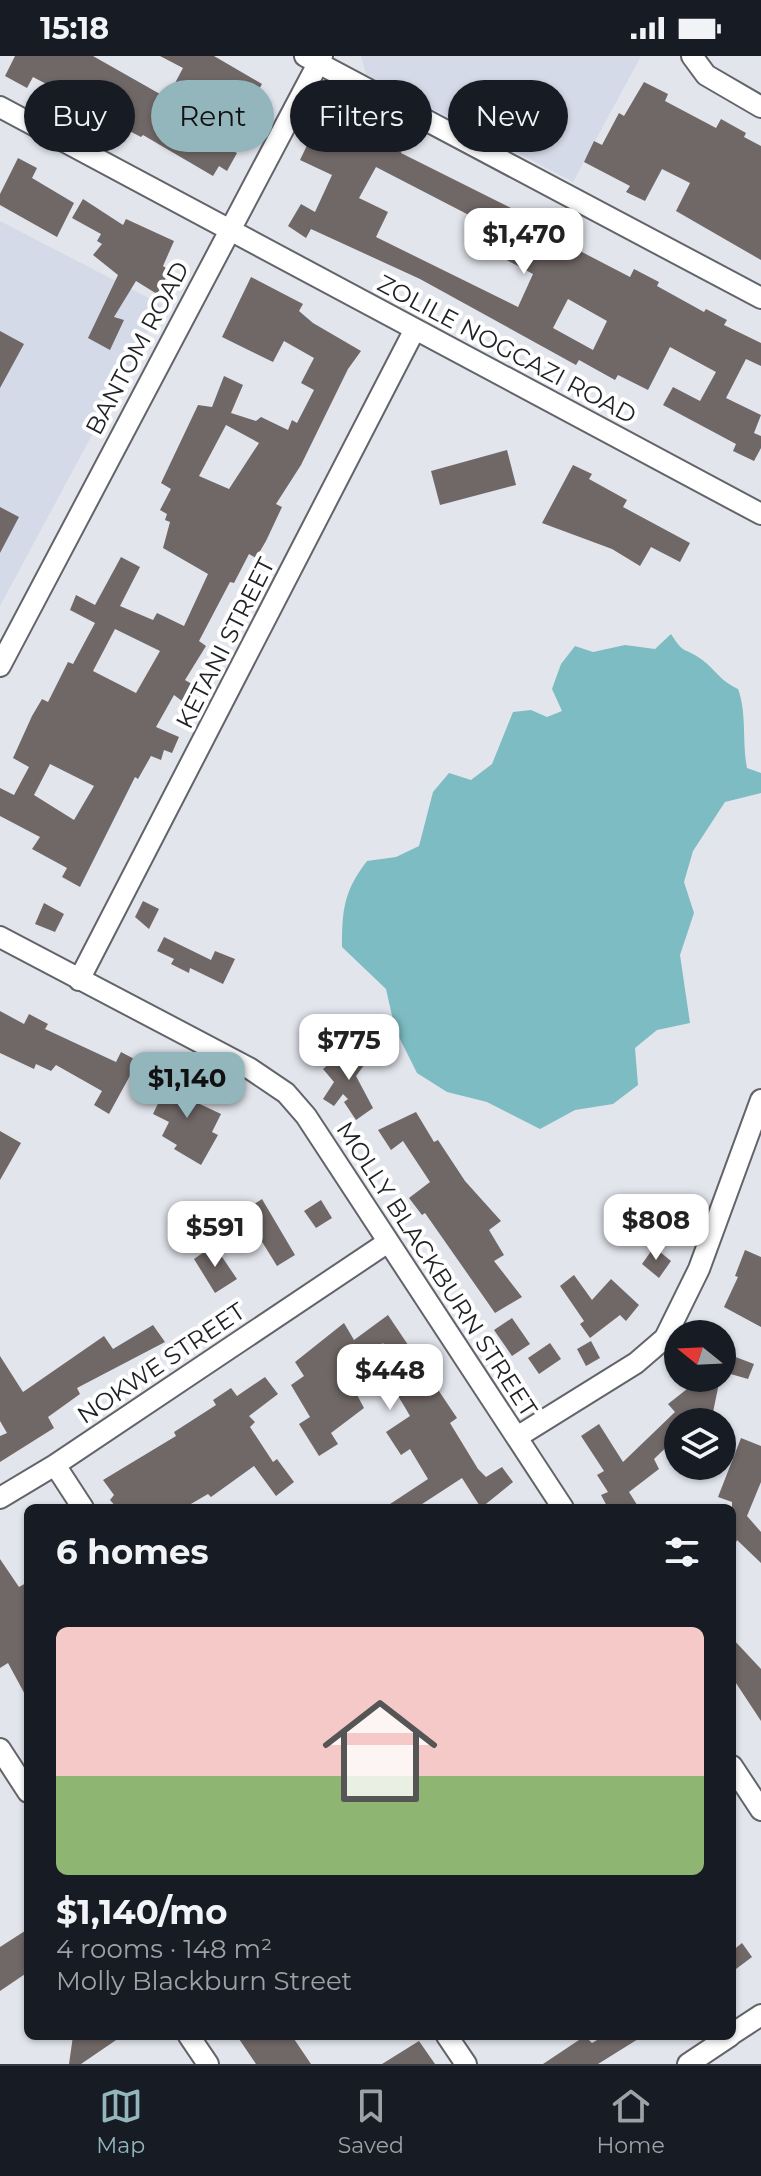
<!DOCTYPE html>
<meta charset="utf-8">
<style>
body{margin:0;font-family:Montserrat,sans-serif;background:#20242c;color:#f1f3f6;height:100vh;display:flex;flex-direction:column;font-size:30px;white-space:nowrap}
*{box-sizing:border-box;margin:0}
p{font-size:26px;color:#9ea1a6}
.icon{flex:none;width:44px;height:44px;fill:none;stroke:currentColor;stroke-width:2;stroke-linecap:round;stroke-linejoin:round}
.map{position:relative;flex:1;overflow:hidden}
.panel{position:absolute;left:24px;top:1448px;width:712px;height:536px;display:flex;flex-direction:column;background:#171b24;border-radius:12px;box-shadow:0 2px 6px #0004}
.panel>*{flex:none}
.hud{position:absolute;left:24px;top:24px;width:714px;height:72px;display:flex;gap:16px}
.needle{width:52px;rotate:288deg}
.fabs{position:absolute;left:664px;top:1264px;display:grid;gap:16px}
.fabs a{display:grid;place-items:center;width:72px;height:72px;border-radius:50%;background:#171b24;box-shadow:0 2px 6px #0004;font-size:40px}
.price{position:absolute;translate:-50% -68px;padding:0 18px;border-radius:16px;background:#fff;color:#222;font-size:26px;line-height:52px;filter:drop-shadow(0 2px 4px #0008)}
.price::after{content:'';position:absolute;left:50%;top:48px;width:24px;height:18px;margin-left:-12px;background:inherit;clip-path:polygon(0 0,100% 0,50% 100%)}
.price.on{background:#93b5bc;color:#111}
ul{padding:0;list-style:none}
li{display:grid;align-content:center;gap:16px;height:424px;padding:0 32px}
li span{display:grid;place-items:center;height:248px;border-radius:12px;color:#555}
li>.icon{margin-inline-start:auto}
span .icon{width:144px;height:144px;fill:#fffc;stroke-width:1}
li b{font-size:34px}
h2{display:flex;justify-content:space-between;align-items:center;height:96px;padding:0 32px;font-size:34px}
.chip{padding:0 28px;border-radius:36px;background:#171b24;box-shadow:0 2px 6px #0004;font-size:28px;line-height:72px}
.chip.on{background:#93b5bc;color:#111}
.status{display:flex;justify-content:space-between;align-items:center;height:56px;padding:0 40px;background:#171b24;direction:ltr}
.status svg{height:22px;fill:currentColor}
.menu{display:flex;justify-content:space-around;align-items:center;height:112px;border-top:2px solid #363941;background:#171b24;font-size:22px;color:#9ea1a6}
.menu a{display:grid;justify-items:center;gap:4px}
.menu .on{color:#93b5bc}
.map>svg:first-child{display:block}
</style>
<div class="status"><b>15:18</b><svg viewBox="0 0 49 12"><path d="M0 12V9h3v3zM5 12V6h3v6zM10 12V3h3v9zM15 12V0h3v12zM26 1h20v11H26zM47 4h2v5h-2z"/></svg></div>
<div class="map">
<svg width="761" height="2008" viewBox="0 0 761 2008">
<rect width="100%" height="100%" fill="#e2e5ec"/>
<path fill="#d4dae8" d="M 361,0 L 641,0 L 573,126 L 366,18 Z
M 0,165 L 162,249 L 0,550 Z"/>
<path fill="#7dbcc3" d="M 671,578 C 684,599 684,591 701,603 C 716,614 719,624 738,633 C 747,657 742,686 747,712 L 761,717 L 761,737 L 725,746 L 693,795 L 684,826 L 694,857 L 680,899 L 690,967 L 657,974 L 635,992 L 638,1029 L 613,1048 L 575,1054 L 540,1073 L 487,1046 L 447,1036 L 417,1017 L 395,973 L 386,933 L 342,891 C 342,853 344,835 367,805 L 396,801 L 419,790 L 433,736 L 449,717 L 471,724 L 492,708 L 513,656 L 531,654 L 547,661 L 562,655 L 552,633 L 561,608 L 575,590 L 593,596 L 625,589 L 655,593 Z"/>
<path fill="#706867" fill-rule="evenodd" d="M 15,0 L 93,0 L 167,42 L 183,12 L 160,0 L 214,0 L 262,28 L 252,46 L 248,44 L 223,90 L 237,97 L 227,115 L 219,110 L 213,120 L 143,79 L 141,81 L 108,64 L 105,69 L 82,57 L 86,49 L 33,21 L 27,32 L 5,20 Z
M 644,26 L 668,38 L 665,45 L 716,72 L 721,63 L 746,77 L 744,81 L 761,90 L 761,204 L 676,155 L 690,127 L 662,113 L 645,145 L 626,136 L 630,130 L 584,106 L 594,85 L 602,89 L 619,57 L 624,60 Z
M 333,65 L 380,89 L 383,84 L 402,94 L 401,97 L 551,172 L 550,175 L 581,192 L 580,195 L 630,221 L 634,213 L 659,226 L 657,230 L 704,256 L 706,253 L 727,264 L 724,269 L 761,287 L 761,310 L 746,303 L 726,342 L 761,359 L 754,377 L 761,380 L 761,392 L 754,405 L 733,395 L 736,388 L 663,349 L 673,331 L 700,345 L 716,316 L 670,291 L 648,334 L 618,319 L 615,324 L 579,304 L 576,309 L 420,223 L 311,173 L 306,182 L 288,170 L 301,148 L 315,156 L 332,119 L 300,104 L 312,79 L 324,84 ZM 376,111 L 494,172 L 484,192 L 533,218 L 518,251 L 376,181 L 388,156 L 359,142 ZM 568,243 L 607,265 L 593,294 L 553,272 Z
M 18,102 L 37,112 L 32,122 L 74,147 L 57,181 L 0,149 L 0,138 Z
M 83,143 L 123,169 L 126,163 L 174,185 L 163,210 L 170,215 L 157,238 L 136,225 L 114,261 L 124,264 L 110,294 L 88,282 L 118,219 L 93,199 L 102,188 L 97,185 L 101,178 L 72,162 Z
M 251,221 L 303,248 L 299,255 L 313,267 L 361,295 L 348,313 L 301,409 L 276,448 L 282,451 L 266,485 L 256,502 L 249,498 L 234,527 L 230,526 L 199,585 L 206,590 L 185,624 L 192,628 L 182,645 L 174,639 L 156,671 L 179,681 L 172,697 L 164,694 L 161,704 L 151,700 L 138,723 L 135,721 L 80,831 L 62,821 L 67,812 L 32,793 L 40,781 L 0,760 L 0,732 L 14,739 L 29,711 L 13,702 L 32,660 L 42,643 L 48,646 L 68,606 L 73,608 L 95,567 L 70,554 L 76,539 L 95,549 L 121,501 L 140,511 L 120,550 L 153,564 L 157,557 L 184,570 L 208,518 L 163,492 L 170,466 L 165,464 L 167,458 L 160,454 L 171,433 L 161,427 L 198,349 L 212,351 L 224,320 L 243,329 L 231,357 L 256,365 L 261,361 L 288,374 L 292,364 L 297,367 L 314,334 L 301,327 L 314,302 L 284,285 L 273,306 L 222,281 ZM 226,369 L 259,387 L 229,433 L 199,420 ZM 115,573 L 160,595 L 136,637 L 93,615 ZM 50,708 L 94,730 L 74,764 L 34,739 Z
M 0,275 L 24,288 L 0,332 Z
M 507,394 L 516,429 L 440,449 L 431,415 Z
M 573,409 L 592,418 L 589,423 L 627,444 L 623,451 L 690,487 L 680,506 L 651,491 L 640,510 L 612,493 L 542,467 Z
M 0,451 L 19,461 L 0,497 Z
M 143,845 L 159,853 L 149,873 L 135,861 Z
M 44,847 L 64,858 L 55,876 L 35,868 Z
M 164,881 L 211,904 L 215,895 L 235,903 L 223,928 L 190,912 L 189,917 L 171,908 L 174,903 L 157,895 Z
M 0,955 L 24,968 L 29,958 L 48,968 L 45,973 L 116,1006 L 121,996 L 138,1005 L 109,1058 L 94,1049 L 102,1035 L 56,1009 L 51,1015 L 36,1008 L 34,1013 L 0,997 Z
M 359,987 L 373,997 L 356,1020 L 373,1052 L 356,1064 L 344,1046 L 348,1043 L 343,1038 L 334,1050 L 323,1043 L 334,1026 L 323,1013 L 339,999 L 346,1007 Z
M 173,1016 L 193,1026 L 185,1041 L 221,1058 L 212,1076 L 218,1079 L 201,1109 L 174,1093 L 177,1089 L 162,1080 L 169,1066 L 153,1058 Z
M 416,1056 L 434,1086 L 438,1084 L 465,1125 L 501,1165 L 489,1174 L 504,1199 L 494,1205 L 522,1241 L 495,1257 L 425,1157 L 422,1159 L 409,1142 L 430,1126 L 403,1085 L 391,1094 L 378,1074 Z
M 0,1075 L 21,1087 L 0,1124 Z
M 262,1143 L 295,1199 L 277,1210 L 253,1171 L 223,1194 L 211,1178 L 239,1155 L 241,1157 Z
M 321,1144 L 332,1162 L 316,1172 L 304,1155 Z
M 214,1189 L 237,1223 L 215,1237 L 194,1203 Z
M 654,1191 L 671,1205 L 659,1222 L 642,1208 Z
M 745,1194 L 761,1201 L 761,1271 L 724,1251 L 738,1221 L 735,1220 Z
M 574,1219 L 592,1244 L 611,1223 L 639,1249 L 626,1265 L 620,1259 L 590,1282 L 580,1268 L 584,1265 L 560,1230 Z
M 388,1259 L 457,1362 L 450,1367 L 478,1413 L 486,1421 L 502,1411 L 513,1426 L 481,1452 L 462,1422 L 416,1452 L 384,1452 L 428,1423 L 410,1393 L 401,1399 L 386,1376 L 410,1360 L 397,1338 L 408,1331 L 383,1287 L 347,1320 L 364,1352 L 331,1377 L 338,1388 L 319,1400 L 299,1368 L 310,1361 L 291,1329 L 304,1320 L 295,1306 L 344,1267 L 354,1284 Z
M 512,1262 L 530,1288 L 512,1300 L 494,1274 Z
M 153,1269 L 165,1286 L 77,1332 L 80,1338 L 48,1361 L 54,1372 L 0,1406 L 0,1380 L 7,1377 L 0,1365 L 0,1300 L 23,1336 L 104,1280 L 113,1293 Z
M 591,1285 L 600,1302 L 586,1310 L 577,1293 Z
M 550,1287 L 561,1303 L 539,1318 L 528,1302 Z
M 733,1300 L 754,1308 L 748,1323 L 727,1317 Z
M 265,1321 L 278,1338 L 249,1360 L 255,1366 L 250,1371 L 273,1406 L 277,1403 L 294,1426 L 276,1440 L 254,1410 L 211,1441 L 208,1438 L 184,1452 L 117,1452 L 110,1444 L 114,1439 L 103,1424 L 176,1380 L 174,1376 L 216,1349 L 213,1344 L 231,1332 L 237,1340 Z
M 701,1322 L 720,1322 L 711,1366 L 678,1366 L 678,1380 L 654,1403 L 659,1413 L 629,1436 L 639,1452 L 608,1452 L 601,1439 L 608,1436 L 597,1419 L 604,1415 L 581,1380 L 599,1368 L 623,1406 L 675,1356 L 668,1348 Z
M 741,1382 L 761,1390 L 761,1426 L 747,1460 L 761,1476 L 761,1507 L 737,1484 L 732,1495 L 732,1446 L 718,1441 Z
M 0,1503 L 19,1531 L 28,1526 L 28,1644 L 8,1607 L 0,1612 Z
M 732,1582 L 761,1613 L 761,1665 L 732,1621 Z
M 28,1873 L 28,1916 L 0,1935 L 0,1891 Z
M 742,1887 L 752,1901 L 732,1916 L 732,1895 Z
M 73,1980 L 122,1980 L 81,2008 L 69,2008 Z
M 237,1980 L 292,1980 L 311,2008 L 256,2008 Z
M 585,1980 L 592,1987 L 604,1980 L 643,1980 L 598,2008 L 543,2008 Z
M 419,1985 L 435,2008 L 382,2008 Z"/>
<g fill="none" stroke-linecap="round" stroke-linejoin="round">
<g stroke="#62646a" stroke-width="24">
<path id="street" d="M 305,0 L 761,242
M 692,0 L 706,19 L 761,51
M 0,51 L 761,458
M 0,610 L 322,0
M 0,881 L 249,1012 L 286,1037 L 306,1060 L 563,1452
M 79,924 L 415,273
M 517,1381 L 636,1307 L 665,1282 L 699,1213 L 761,1044
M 55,1409 L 83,1452
M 0,1442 L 55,1409 L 388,1186
M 0,1693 L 28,1736
M 732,1710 L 761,1754
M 732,1978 L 761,1959
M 189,1980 L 208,2008
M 447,1980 L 466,2008
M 688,2008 L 730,1980"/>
</g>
<use href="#street" stroke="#fff" stroke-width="20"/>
</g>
<g text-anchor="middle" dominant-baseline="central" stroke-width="8" stroke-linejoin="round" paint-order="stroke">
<g font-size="24" fill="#212225" stroke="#fff">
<text transform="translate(137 292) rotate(-62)">BANTOM ROAD</text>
<text transform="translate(507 293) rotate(28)">ZOLILE NOGCAZI ROAD</text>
<text transform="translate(225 587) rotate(-63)">KETANI STREET</text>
<text transform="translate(437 1213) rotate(57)">MOLLY BLACKBURN STREET</text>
<text transform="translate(161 1307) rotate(-34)">NOKWE STREET</text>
</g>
</g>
</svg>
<div class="fabs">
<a><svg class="needle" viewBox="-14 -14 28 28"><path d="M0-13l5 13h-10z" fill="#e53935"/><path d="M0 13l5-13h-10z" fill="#9ea1a6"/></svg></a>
<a><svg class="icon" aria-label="layers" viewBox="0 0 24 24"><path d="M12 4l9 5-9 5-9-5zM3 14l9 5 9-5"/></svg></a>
</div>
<b class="price" style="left:524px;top:220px">$1,470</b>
<b class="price" style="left:349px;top:1026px">$775</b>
<b class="price on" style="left:187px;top:1064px">$1,140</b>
<b class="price" style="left:656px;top:1206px">$808</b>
<b class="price" style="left:215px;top:1213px">$591</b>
<b class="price" style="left:390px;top:1356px">$448</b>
<div class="hud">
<a class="chip">Buy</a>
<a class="chip on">Rent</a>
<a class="chip">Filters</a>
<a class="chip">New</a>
</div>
<section class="panel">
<h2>6 homes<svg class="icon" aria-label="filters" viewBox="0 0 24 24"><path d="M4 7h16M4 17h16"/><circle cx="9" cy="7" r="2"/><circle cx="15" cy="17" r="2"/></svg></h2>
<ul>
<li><span style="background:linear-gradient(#f6c9c9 60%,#8fb573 0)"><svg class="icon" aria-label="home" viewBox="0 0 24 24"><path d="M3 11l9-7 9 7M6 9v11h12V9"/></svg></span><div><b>$1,140/mo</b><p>4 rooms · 148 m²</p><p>Molly Blackburn Street</p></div></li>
</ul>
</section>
</div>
<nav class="menu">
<a class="on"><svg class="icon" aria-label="map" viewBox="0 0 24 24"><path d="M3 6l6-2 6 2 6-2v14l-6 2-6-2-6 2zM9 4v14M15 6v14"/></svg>Map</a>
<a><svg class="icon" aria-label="saved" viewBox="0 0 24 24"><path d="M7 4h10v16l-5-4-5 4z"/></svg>Saved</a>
<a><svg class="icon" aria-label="home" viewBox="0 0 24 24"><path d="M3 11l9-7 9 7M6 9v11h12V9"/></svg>Home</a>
</nav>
